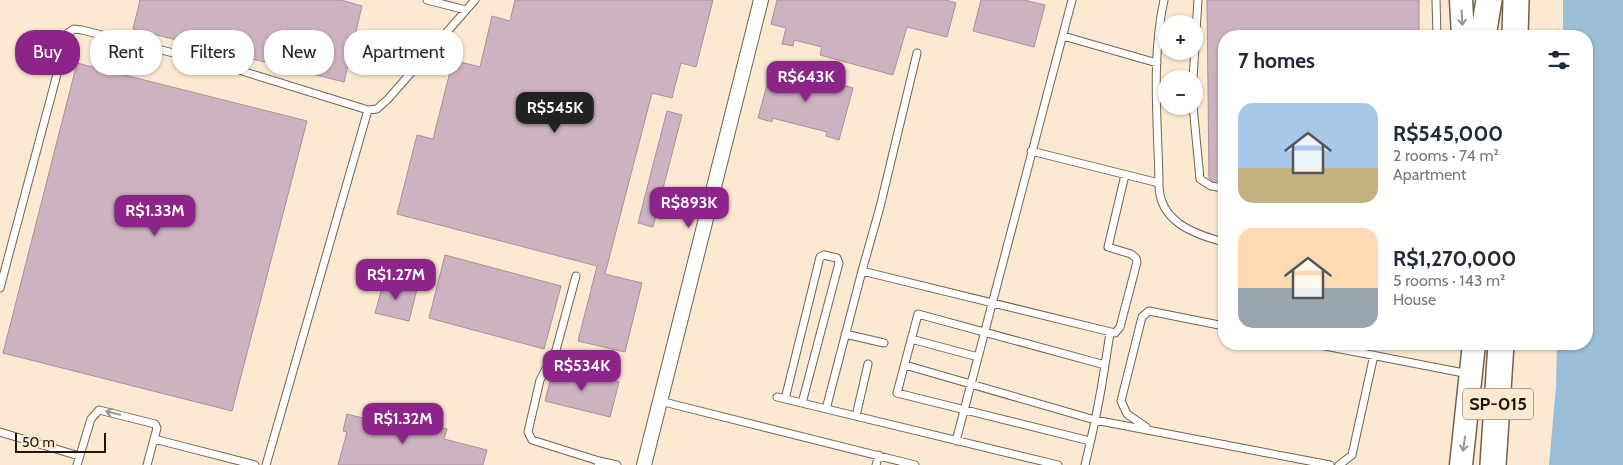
<!DOCTYPE html>
<meta charset="utf-8">
<style>
body{margin:0;font-family:Cabin,sans-serif;background:#f2f2f3;color:#1f2937;height:100vh;display:flex;flex-direction:column;font-size:19px;white-space:nowrap}
*{box-sizing:border-box;margin:0}
p{font-size:16px;color:#747a83}
.icon{flex:none;width:28px;height:28px;fill:none;stroke:currentColor;stroke-width:2;stroke-linecap:round;stroke-linejoin:round}
.map{position:relative;flex:1;overflow:hidden}
.side{position:absolute;left:1218px;top:30px;width:375px;height:320px;display:flex;flex-direction:column;background:#fff;border-radius:20px;box-shadow:0 1px 4px #0004}
.side>*{flex:none}
.guide{position:absolute;left:15px;top:30px;width:475px;height:45px;display:flex;gap:10px}
.fabs{position:absolute;left:1158px;top:15px;display:grid;gap:10px}
.fabs a{display:grid;place-items:center;width:45px;height:45px;border-radius:50%;background:#fff;box-shadow:0 1px 4px #0004;font-size:25px}
.scale{position:absolute;left:15px;bottom:12px;width:91px;box-sizing:border-box;padding-left:5px;border:2px solid #1b150c;border-top:0;font-size:14px;line-height:18px;white-space:nowrap;color:#1b150c;-webkit-text-stroke:4px #fbe9d1;paint-order:stroke}
.price{position:absolute;translate:-50% -42px;padding:0 11px;border-radius:10px;background:#8d2489;color:#fff;font-size:16px;line-height:32px;filter:drop-shadow(0 1px 2px #0008)}
.price::after{content:'';position:absolute;left:50%;top:30px;width:15px;height:11px;margin-left:-8px;background:inherit;clip-path:polygon(0 0,100% 0,50% 100%)}
.price.selected{background:#222;color:#fff}
ul{padding:0;list-style:none}
li{display:flex;align-items:center;gap:15px;height:125px;padding:0 20px}
li span{display:grid;place-items:center;flex:none;width:140px;height:100px;border-radius:15px;color:#555}
li>.icon{margin-inline-start:auto}
span .icon{width:60px;height:60px;fill:#fffc;stroke-width:1}
li b{font-size:21px}
h2{display:flex;justify-content:space-between;align-items:center;height:60px;padding:0 20px;font-size:21px}
.tag{padding:0 18px;border-radius:20px;background:#fff;box-shadow:0 1px 4px #0004;font-size:18px;line-height:45px}
.tag.selected{background:#8d2489;color:#fff}
.map>svg:first-child{display:block}
</style>
<div class="map">
<svg width="1623" height="465" viewBox="0 0 1623 465">
<rect width="100%" height="100%" fill="#fbe9d1"/>
<path fill="#99bed5" d="M 1563,0 L 1623,0 L 1623,465 L 1549,465 L 1556,387 L 1557,344 L 1586,344 L 1586,36 L 1563,36 Z"/>
<path fill="#ceb2c1" stroke="#aa8f9e" d="M 140,0 L 341,0 L 362,6 L 344,82 L 133,29 Z
M 515,0 L 713,0 L 696,67 L 681,63 L 672,98 L 652,93 L 605,274 L 642,283 L 625,352 L 578,341 L 597,266 L 397,214 L 417,135 L 433,139 L 453,60 L 480,67 L 492,16 L 510,21 Z
M 777,0 L 946,0 L 956,3 L 947,37 L 907,27 L 893,75 L 820,55 L 822,47 L 794,40 L 793,46 L 782,44 L 786,28 L 771,24 Z
M 981,0 L 1024,0 L 1045,5 L 1034,47 L 973,31 Z
M 1207,0 L 1419,0 L 1419,36 L 1224,36 L 1224,181 L 1213,181 L 1209,178 Z
M 77,63 L 307,121 L 232,411 L 3,353 Z
M 772,66 L 785,69 L 784,73 L 838,87 L 839,84 L 853,88 L 839,140 L 826,136 L 827,132 L 772,118 L 772,122 L 758,118 Z
M 667,111 L 682,115 L 653,227 L 638,223 Z
M 445,255 L 561,286 L 544,349 L 429,318 Z
M 384,281 L 417,289 L 409,321 L 375,313 Z
M 554,366 L 619,382 L 610,417 L 545,401 Z
M 347,414 L 390,425 L 392,415 L 447,429 L 444,439 L 487,450 L 483,465 L 338,465 L 347,432 L 343,431 Z"/>
<g fill="none" stroke-linecap="round" stroke-linejoin="round">
<g stroke="#71624d" stroke-width="9">
<path id="service" d="M 427,0 L 466,10
M 1436,0 L 1437,36
M 1063,36 L 1157,63
M 356,50 L 414,68
M 917,53 L 880,207 L 862,271 L 1115,333 L 1120,327 L 1137,262 L 1136,258 L 1131,254 L 1108,247 L 1125,175
M 1193,79 L 1198,0
M 1193,106 L 1200,179 L 1211,186 L 1224,188
M 1031,151 L 1159,183 C 1158,221 1193,234 1224,242
M 1159,183 C 1158,123 1151,59 1164,0
M 576,276 L 556,350 L 540,380 L 528,432 L 532,440 L 599,461 L 598,465
M 0,288 L 68,33 L 74,29 L 82,30 L 229,67 L 368,110 L 377,109 L 388,99 L 475,0
M 845,334 L 884,343
M 911,339 L 978,357
M 1315,344 L 1469,374
M 905,365 L 1095,420 L 1330,465
M 1105,365 L 1110,333
M 777,397 L 1058,465
M 785,399 L 820,257 L 824,255 L 837,258 L 839,263 L 802,403
M 660,401 L 915,465
M 826,409 L 862,271
M 856,416 L 868,364
M 1146,427 L 1127,414 L 1121,401 L 1142,317 L 1149,311 L 1224,326
M 0,432 L 79,456
M 154,439 L 255,465
M 956,441 L 1072,0
M 599,461 L 617,465
M 77,465 L 91,419 L 99,410 L 155,424 L 157,428 L 147,465
M 266,465 L 368,110
M 876,465 L 879,455
M 1085,465 C 1093,432 1100,399 1105,365 L 918,314 L 897,393 L 1090,441
M 1339,465 L 1352,455 L 1374,355"/>
</g>
<g stroke="#71624d" stroke-width="16">
<path id="minor" d="M 644,465 L 761,0"/>
</g>
<g stroke="#71624d" stroke-width="25">
<path id="trunk" d="M 1461,0 L 1463,36
M 1461,465 L 1474,344"/>
</g>
<g stroke="#71624d" stroke-width="28">
<path id="motorway" d="M 1483,36 L 1489,0
M 1515,36 L 1516,0
M 1493,465 L 1501,344"/>
</g>
<use href="#service" stroke="#fff" stroke-width="7"/>
<use href="#minor" stroke="#fff" stroke-width="14"/>
<use href="#trunk" stroke="#fff" stroke-width="22"/>
<use href="#motorway" stroke="#fff" stroke-width="25"/>
</g>
<defs><path id="oneway-shaft" d="M-6 0H5M1.5-3L5.5 0L1.5 3" fill="none" stroke-width="1.6" stroke-linecap="round" stroke-linejoin="round" transform="scale(1.25)"/></defs>
<g stroke="#989692">
<use href="#oneway-shaft" transform="translate(1462 18) rotate(87)"/>
<use href="#oneway-shaft" transform="translate(113 413) rotate(-167)"/>
<use href="#oneway-shaft" transform="translate(1464 444) rotate(98)"/>
</g>
<g text-anchor="middle" dominant-baseline="central" stroke-width="4" stroke-linejoin="round" paint-order="stroke">
<rect fill="#fbe9d1" stroke="#5e5547" stroke-width="1" x="1463" y="388.5" width="70" height="31" rx="4"/>
<g font-size="18" font-weight="bold" fill="#1b150c">
<text x="1498" y="404">SP-015</text>
</g>
</g>
</svg>
<div class="fabs">
<a>+</a>
<a>−</a>
</div>
<div class="scale">50 m</div>
<b class="price" style="left:806px;top:103px">R$643K</b>
<b class="price selected" style="left:555px;top:134px">R$545K</b>
<b class="price" style="left:689px;top:229px">R$893K</b>
<b class="price" style="left:155px;top:237px">R$1.33M</b>
<b class="price" style="left:396px;top:301px">R$1.27M</b>
<b class="price" style="left:582px;top:392px">R$534K</b>
<b class="price" style="left:403px;top:445px">R$1.32M</b>
<div class="guide">
<a class="tag selected">Buy</a>
<a class="tag">Rent</a>
<a class="tag">Filters</a>
<a class="tag">New</a>
<a class="tag">Apartment</a>
</div>
<section class="side">
<h2>7 homes<svg class="icon" aria-label="filters" viewBox="0 0 24 24"><path d="M4 7h16M4 17h16"/><circle cx="9" cy="7" r="2"/><circle cx="15" cy="17" r="2"/></svg></h2>
<ul>
<li><span style="background:linear-gradient(#a9c7e8 65%,#c2b280 0)"><svg class="icon" aria-label="home" viewBox="0 0 24 24"><path d="M3 11l9-7 9 7M6 9v11h12V9"/></svg></span><div><b>R$545,000</b><p>2 rooms · 74 m²</p><p>Apartment</p></div></li>
<li><span style="background:linear-gradient(#ffd9b3 60%,#9aa5b1 0)"><svg class="icon" aria-label="home" viewBox="0 0 24 24"><path d="M3 11l9-7 9 7M6 9v11h12V9"/></svg></span><div><b>R$1,270,000</b><p>5 rooms · 143 m²</p><p>House</p></div></li>
</ul>
</section>
</div>
